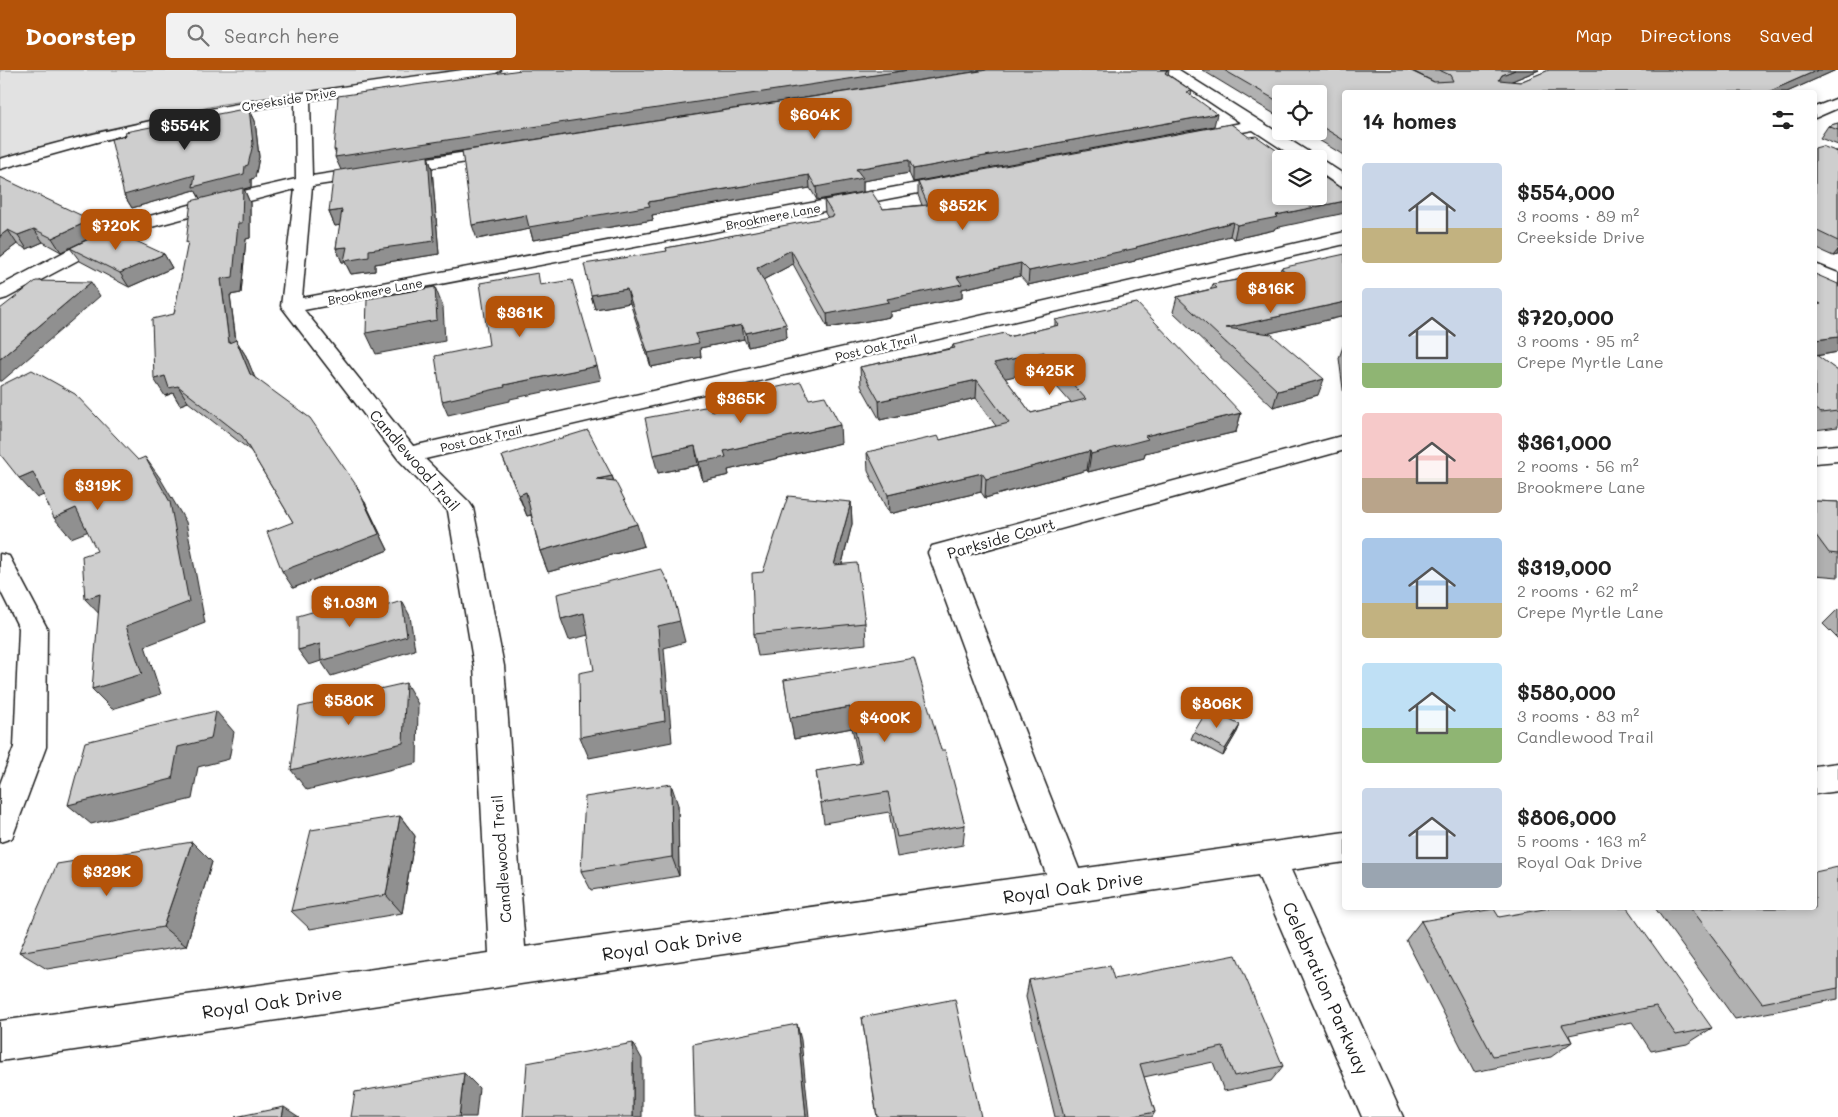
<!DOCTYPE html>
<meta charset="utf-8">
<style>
body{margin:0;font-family:Mali,sans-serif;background:#f2f2f2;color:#222;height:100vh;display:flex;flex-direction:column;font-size:19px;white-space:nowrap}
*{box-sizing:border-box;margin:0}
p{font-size:16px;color:#767676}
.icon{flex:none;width:28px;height:28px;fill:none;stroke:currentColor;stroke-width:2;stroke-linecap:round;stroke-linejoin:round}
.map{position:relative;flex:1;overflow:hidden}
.sheet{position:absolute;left:1342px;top:20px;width:475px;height:820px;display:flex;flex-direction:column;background:#fff;border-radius:5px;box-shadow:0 2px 8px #0003}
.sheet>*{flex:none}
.buttons{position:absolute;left:1272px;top:15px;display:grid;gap:10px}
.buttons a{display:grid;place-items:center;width:55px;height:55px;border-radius:5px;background:#fff;box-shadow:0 2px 8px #0003;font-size:25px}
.price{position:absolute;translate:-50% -42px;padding:0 11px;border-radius:10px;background:#b45309;color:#fff;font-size:16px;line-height:32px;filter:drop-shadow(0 1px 2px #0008)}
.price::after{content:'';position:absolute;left:50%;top:30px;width:15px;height:11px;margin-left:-8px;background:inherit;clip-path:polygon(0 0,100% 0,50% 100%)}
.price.on{background:#222;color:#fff}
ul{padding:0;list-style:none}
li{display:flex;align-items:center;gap:15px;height:125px;padding:0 20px}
li span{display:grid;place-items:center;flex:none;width:140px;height:100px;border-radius:5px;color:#555}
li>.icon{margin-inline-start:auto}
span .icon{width:60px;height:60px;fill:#fffc;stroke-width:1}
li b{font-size:21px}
h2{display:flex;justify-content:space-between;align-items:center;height:60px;padding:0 20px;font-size:21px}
header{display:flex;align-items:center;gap:30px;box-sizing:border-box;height:70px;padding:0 25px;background:#b45309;color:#fff}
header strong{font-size:24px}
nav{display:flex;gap:28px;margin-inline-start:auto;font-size:18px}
.search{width:350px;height:45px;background:#f2f2f2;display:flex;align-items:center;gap:12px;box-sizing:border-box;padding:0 18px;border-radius:5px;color:#767676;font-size:19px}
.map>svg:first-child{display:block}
</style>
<header>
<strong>Doorstep</strong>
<div class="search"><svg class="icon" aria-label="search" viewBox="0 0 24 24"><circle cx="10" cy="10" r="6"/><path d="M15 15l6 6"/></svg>Search here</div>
<nav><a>Map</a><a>Directions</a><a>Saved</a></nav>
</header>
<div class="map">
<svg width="1838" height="1047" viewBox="0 0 1838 1047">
<rect width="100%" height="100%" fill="#fff"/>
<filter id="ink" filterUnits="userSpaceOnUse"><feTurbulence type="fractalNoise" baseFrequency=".02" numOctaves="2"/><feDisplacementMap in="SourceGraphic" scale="10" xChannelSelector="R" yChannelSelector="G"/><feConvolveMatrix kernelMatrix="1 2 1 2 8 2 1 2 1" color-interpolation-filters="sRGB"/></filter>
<g filter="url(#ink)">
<path fill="#e2e2e2" stroke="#7f7f7f" d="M 0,0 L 460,0 L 223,34 L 90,63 L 0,89 Z"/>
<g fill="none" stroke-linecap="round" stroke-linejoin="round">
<g stroke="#1c1c1c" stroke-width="3">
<path id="minor" d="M 463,0 L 501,0 L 494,4 L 310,30 L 312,106 L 499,77 L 505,79 L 507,82 L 505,85 L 499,87 L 312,116 L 302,228 L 955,106 L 961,107 L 963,111 L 961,115 L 955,116 L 304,240 L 413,376 L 1345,162 L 1345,174 L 425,389 L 469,432 L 473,438 L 504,596 L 525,877 L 1046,804 L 928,483 L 932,476 L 1345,365 L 1345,380 L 956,488 L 1079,799 L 1345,762 L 1345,792 L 1291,800 L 1403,1047 L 1362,1047 L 1258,805 L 0,991 L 0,951 L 489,883 L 474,596 L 448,441 L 399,390 L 281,236 L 295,119 L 140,160 L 80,189 L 7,228 L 0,230 L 0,216 L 66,181 L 128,152 L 222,126 L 296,109 L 295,32 L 183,52 L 122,65 L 0,99 L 0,89 C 152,44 306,21 463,0 Z
M 1162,0 L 1179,0 L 1315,86 L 1317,89 L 1297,89 L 1253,60 L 1199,70 L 1193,68 L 1191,65 L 1193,62 L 1241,53 Z
M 1838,28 L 1838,38 L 1815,48 L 1815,37 Z
M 1319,90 L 1325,92 L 1345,105 L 1345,117 L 1339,116 L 1319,102 Z
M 1815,194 L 1838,203 L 1838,216 L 1815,207 Z
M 1838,375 L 1838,391 L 1815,393 L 1815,377 Z
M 0,484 L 9,486 L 47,558 L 46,677 L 12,768 L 0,772 L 0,714 L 14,677 L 19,558 L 0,520 Z
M 1838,693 L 1838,721 L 1815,724 L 1815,696 Z"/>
</g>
<use href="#minor" fill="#fff" fill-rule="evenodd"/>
</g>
<path fill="#b1b1b1" stroke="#1c1c1c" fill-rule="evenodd" d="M 1202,0 L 1409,0 L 1434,12 L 1411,0 L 1539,0 L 1512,11 L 1520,12 L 1549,0 L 1836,0 L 1787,22 L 1345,22 L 1345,86 L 1304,61 L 1319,61 L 1319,24 L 1281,24 L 1281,48 Z
M 1168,5 L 1192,21 L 1191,25 L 1214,56 L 913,112 L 909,103 L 863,111 L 863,122 L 817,130 L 810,118 L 652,145 L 653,150 L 533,170 L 530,159 L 477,169 L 462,81 L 428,86 L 432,99 L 439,184 L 375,194 L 375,201 L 351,204 L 345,192 L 342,192 L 336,178 L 340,155 L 335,156 L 329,142 L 341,99 L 336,84 Z
M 249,38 L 255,51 L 259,87 L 255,108 L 251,109 L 251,117 L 244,119 L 250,133 L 250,168 L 246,169 L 241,223 L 230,225 L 236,270 L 246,286 L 254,307 L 365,432 L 388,480 L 293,518 L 293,452 L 251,381 L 188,332 L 180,335 L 173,323 L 165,326 L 174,244 L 200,129 L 195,120 L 132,138 L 124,125 Z
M 1838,53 L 1838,75 L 1820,68 L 1828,56 Z
M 1815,78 L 1837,81 L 1838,80 L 1838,185 L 1833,186 L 1815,178 Z
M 0,107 L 100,163 L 61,182 L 43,172 L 27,179 L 17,174 L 0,187 Z
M 918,112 L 1275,158 L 1274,160 L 1234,169 L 1230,166 L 1135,190 L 1135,191 L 1028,215 L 1020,206 L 962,219 L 962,228 L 890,242 L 890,247 L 828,258 L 793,194 L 763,210 L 787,268 L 748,277 L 744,269 L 700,278 L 701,287 L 651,297 L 630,233 L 595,239 L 591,225 L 667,181 L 666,178 L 828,148 L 825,143 L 824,130 L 883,139 L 922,135 L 918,125 Z
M 70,178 L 164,184 L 172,198 L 129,217 L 80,191 Z
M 1281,198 L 1345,246 L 1269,263 L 1318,325 L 1273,337 L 1173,242 L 1177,227 L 1211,219 L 1213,214 L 1280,203 Z
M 1815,204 L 1838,282 L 1816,286 L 1838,301 L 1838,357 L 1815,360 Z
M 1055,250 L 1241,343 L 1236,362 L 1145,383 L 1144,388 L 1088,402 L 1087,400 L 985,428 L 981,422 L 889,444 L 868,401 L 867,382 L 940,370 L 996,356 L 976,328 L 880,350 L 861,316 L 860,297 L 952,278 L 953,275 L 1008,267 L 1055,256 ZM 1042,300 L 1071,333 L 1031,343 L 1005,308 Z
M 1345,271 L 1345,334 L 1339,288 Z
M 769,319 L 809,329 L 841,373 L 728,400 L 729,405 L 703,411 L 698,395 L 658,403 L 712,341 L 771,328 Z
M 502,386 L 612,406 L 614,411 L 644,476 L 548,502 L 540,481 L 531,445 L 527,446 Z
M 1815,431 L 1838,432 L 1838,507 L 1815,505 Z
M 851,432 L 852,454 L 842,494 L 865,553 L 866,574 L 758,586 L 754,564 L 763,502 Z
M 1838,539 L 1838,569 L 1823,554 Z
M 784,610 L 941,680 L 965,755 L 963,775 L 897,787 L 889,742 L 824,753 L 816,701 L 860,694 L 852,658 L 794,669 Z
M 1240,655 L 1237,662 L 1223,686 L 1191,669 L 1194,662 Z
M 678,735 L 679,806 L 591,820 L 581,801 Z
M 400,746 L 415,766 L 402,843 L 310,859 L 291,841 Z
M 192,772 L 212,792 L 186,876 L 47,899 L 19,882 Z
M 1838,797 L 1838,929 L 1735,949 L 1655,838 L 1815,838 Z
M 1499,847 L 1712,958 L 1687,974 L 1651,981 L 1632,952 L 1569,965 L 1572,972 L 1551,987 L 1474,1002 L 1406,870 L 1421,851 Z
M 1114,909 L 1283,996 L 1271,1011 L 1224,1021 L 1213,992 L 1144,1007 L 1155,1042 L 1152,1047 L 1055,1047 L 1026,927 L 1029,910 Z
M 862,947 L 981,1047 L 877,1047 Z"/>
<path fill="#909090" stroke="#1c1c1c" d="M 908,0 L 986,0 L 428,86 L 432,99 L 439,184 L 375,194 L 375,201 L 351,204 L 345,192 L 342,192 L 336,178 L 347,177 L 341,100 L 335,87 L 337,86 L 334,80 Z
M 1167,0 L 1169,0 L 1168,6 L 1165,3 Z
M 1515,0 L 1539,0 L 1497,17 L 1499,10 L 1502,5 Z
M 1818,0 L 1836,0 L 1787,22 L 1768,22 Z
M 249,38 L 255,51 L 259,87 L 255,108 L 251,109 L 251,117 L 244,119 L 250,133 L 250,168 L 246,169 L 241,223 L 230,225 L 238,289 L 229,273 L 221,209 L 201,130 L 195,120 L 132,138 L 124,125 Z
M 1217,44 L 1214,56 L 913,112 L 913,99 Z
M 909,90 L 909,103 L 863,111 L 863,122 L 817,130 L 816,117 L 856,99 Z
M 809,105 L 810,118 L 652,145 L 653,150 L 533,170 L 530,159 L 477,169 L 472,155 L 526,145 L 648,132 Z
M 1345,131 L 1345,143 L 1275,158 L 1274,160 L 1234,169 L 1237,155 L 1276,145 Z
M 342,140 L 348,154 L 335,156 L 329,142 Z
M 91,150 L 100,163 L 61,182 L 52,168 Z
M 1233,152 L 1230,166 L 1135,190 L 1135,191 L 1028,215 L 1029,201 L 1136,177 Z
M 34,159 L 43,172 L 27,179 L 18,165 Z
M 8,160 L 17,174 L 0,187 L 0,166 Z
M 791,180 L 793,194 L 759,212 L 757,198 Z
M 1838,180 L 1838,185 L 1833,186 Z
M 164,184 L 172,198 L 129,217 L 120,203 Z
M 1021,193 L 1020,206 L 962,219 L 962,228 L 890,242 L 890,247 L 828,258 L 827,244 L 887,229 L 957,207 Z
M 91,212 L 100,226 L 2,311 L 0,311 L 0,289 Z
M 435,217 L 443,237 L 445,271 L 376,284 L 366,263 Z
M 627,219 L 630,233 L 595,239 L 591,225 Z
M 1345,232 L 1345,246 L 1226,273 L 1226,258 Z
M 786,254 L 787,268 L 748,277 L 746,263 Z
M 742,255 L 744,269 L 700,278 L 701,287 L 651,297 L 648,283 L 695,264 Z
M 1838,267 L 1838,282 L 1815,286 L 1815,270 Z
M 236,270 L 246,286 L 260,320 L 250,304 Z
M 1044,282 L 1042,300 L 993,311 L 994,293 Z
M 597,296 L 601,310 L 510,329 L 510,331 L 448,345 L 442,331 L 504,315 Z
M 165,306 L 178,316 L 188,332 L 180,335 L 173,323 L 165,326 L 154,309 Z
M 1324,309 L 1318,325 L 1273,337 L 1278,321 Z
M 977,310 L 976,328 L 880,350 L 879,331 Z
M 1241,343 L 1236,362 L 1145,383 L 1144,388 L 1088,402 L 1091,384 L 1145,366 Z
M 840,355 L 841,373 L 728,400 L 729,405 L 703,411 L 699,392 L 724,381 Z
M 695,376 L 698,395 L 658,403 L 653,385 Z
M 1090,381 L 1087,400 L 985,428 L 986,409 Z
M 145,387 L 160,408 L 186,452 L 205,553 L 145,576 L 161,624 L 112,639 L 92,619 L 126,556 Z
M 33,402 L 50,422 L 37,428 L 19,408 Z
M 982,403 L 981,422 L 889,444 L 888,425 Z
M 612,406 L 619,428 L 597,409 Z
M 356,415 L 388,480 L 293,518 L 282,501 Z
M 526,422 L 534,444 L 527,446 L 519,425 Z
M 851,432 L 852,454 L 836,517 L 834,495 Z
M 76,438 L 94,459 L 71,468 L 54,448 Z
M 637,454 L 644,476 L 548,502 L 540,481 Z
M 671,517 L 685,572 L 664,578 L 672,672 L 589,688 L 580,667 L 658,556 Z
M 100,524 L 104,549 L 85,529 Z
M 357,529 L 366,544 L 359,544 Z
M 402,531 L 410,546 L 415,580 L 331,606 L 321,591 Z
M 584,543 L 592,564 L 569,570 L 561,549 Z
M 320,574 L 330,588 L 309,595 L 298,580 Z
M 406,613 L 418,634 L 417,693 L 307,720 L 291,700 Z
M 850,637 L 852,658 L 794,669 L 790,648 Z
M 216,641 L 234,662 L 229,689 L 198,697 L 192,729 L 91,754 L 68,735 L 178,677 Z
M 1240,655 L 1237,662 L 1223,686 L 1225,679 Z
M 671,714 L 678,735 L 679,806 L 672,787 Z
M 400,746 L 415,766 L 402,843 L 386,825 Z
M 192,772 L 212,792 L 186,876 L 163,857 Z
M 797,954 L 801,970 L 809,1047 L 806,1047 Z
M 633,973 L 642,989 L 642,1047 L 633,1047 Z
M 464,1003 L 479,1018 L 476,1047 L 459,1047 Z
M 284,1037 L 299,1047 L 282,1047 Z"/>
<path fill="#cecece" stroke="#1c1c1c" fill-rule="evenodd" d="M 521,0 L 908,0 L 335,87 L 336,80 L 334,80 L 338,26 Z
M 987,0 L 1167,0 L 1165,3 L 1192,21 L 1187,22 L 1217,44 L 913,99 L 909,90 L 856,99 L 863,108 L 816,117 L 809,105 L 648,132 L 650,136 L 529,157 L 526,145 L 472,155 L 462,81 Z
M 1224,0 L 1409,0 L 1434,12 L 1453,11 L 1450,5 L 1439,0 L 1515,0 L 1502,5 L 1499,10 L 1520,12 L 1549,0 L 1818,0 L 1768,22 L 1345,22 L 1345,71 L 1319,55 L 1319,24 L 1281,24 L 1281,33 Z
M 249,38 L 253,74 L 248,95 L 245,96 L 244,104 L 193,117 L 195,105 L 124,125 L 111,69 L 126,66 L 125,62 Z
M 1838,53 L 1838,60 L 1828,56 Z
M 1231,54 L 1249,67 L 1256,66 L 1289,89 L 1281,89 L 1281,126 L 1319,126 L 1319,109 L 1325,108 L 1345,121 L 1345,131 L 1276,145 L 1278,147 L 1237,155 L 1233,152 L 1136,177 L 1137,178 L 1029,201 L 1021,193 L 957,207 L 962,214 L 887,229 L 889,232 L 827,244 L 791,180 L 757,198 L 786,254 L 746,263 L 742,255 L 695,264 L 699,273 L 648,283 L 627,219 L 591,225 L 584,194 L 667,181 L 666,178 L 834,146 L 824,130 L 871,121 L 883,139 L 928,135 L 918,112 Z
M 1822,76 L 1838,82 L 1838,171 L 1815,160 L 1815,78 Z
M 428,86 L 434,171 L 369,180 L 369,187 L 344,191 L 347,177 L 336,178 L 342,140 L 329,142 L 334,101 Z
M 0,107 L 91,150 L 52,168 L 34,159 L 18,165 L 8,160 L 0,166 Z
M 243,118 L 242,153 L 238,153 L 233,207 L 221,209 L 229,273 L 236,270 L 250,304 L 310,348 L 356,415 L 379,464 L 282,501 L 267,462 L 293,452 L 242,366 L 178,316 L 169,318 L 165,306 L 154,309 L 152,249 L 174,244 L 188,172 L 186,173 L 191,131 Z
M 110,159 L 164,184 L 120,203 L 70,178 Z
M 1345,184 L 1345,232 L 1226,258 L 1271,264 L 1324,309 L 1278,321 L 1177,227 L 1217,218 L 1213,214 L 1286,202 L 1281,198 Z
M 538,203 L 540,215 L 572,210 L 597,296 L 504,315 L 505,317 L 442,331 L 435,286 L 489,275 L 480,213 Z
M 1815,204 L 1838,214 L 1838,267 L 1815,270 L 1815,235 L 1821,234 L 1815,231 Z
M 36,211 L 91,212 L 0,289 L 0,239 Z
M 435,217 L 437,250 L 366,263 L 367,229 Z
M 1137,233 L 1241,343 L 1145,366 L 1148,369 L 1091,384 L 1090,381 L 986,409 L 982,403 L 888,425 L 867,382 L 938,366 L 940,370 L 1009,353 L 977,310 L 879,331 L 860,297 L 955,278 L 953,275 L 1005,263 L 1008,267 L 1059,255 L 1055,250 ZM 1044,282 L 1086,329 L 1031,343 L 994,293 Z
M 1815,284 L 1838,301 L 1838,341 L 1821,343 L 1815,339 Z
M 32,300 L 75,324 L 138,390 L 145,387 L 170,432 L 189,532 L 126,556 L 142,604 L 92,619 L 100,524 L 85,529 L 82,486 L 97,481 L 76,438 L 54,448 L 33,402 L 19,408 L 0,384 L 0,316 Z
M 801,312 L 809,329 L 825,326 L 840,355 L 724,381 L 726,387 L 699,392 L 695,376 L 653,385 L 645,348 L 710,336 L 712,341 L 773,328 L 769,319 Z
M 588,360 L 612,406 L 597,409 L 615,411 L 637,454 L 540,481 L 526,422 L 519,425 L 502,386 Z
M 788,426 L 851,432 L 834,495 L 857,493 L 865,553 L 754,564 L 752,503 L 763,502 Z
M 1815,431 L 1838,432 L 1838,484 L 1829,483 L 1815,464 Z
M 661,499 L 671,517 L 680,551 L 658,556 L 665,651 L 580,667 L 579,603 L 594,600 L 584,543 L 561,549 L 557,524 Z
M 357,529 L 359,544 L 402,531 L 407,566 L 321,591 L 320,574 L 298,580 L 298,546 Z
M 914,588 L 941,680 L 945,680 L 965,755 L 897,767 L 888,722 L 821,733 L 816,701 L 862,693 L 850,637 L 790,648 L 784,610 Z
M 406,613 L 403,673 L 291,700 L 299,637 Z
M 1208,639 L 1240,655 L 1225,679 L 1194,662 Z
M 216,641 L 211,669 L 178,677 L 172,709 L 68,735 L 85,672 Z
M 671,714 L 672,787 L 581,801 L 585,727 Z
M 400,746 L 386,825 L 291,841 L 311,760 Z
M 192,772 L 163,857 L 19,882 L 57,794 Z
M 1838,797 L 1838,918 L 1762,933 L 1691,838 L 1815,838 L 1815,802 Z
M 1550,838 L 1627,838 L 1712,958 L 1676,965 L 1656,936 L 1562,955 L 1572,972 L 1493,986 L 1421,851 L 1494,839 L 1499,847 Z
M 1236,885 L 1283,996 L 1234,1006 L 1223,977 L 1140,994 L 1155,1042 L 1130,1047 L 1064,1047 L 1029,910 L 1110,896 L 1114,909 Z
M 955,929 L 981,1047 L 877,1047 L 862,947 Z
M 797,954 L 806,1047 L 695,1047 L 693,974 Z
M 633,973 L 633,1047 L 523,1047 L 527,993 Z
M 464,1003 L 459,1047 L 351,1047 L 355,1022 Z
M 284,1037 L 282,1047 L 235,1047 Z"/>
</g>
<g text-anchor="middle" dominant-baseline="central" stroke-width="5" stroke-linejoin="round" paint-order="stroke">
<g font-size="12" fill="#1c1c1c" stroke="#fff">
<text transform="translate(289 29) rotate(-9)">Creekside Drive</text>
<text transform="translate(773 146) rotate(-11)">Brookmere Lane</text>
<text transform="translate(375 221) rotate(-11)">Brookmere Lane</text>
<text transform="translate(876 277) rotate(-13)">Post Oak Trail</text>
<text transform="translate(481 368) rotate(-13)">Post Oak Trail</text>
</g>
<g font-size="15" fill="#1c1c1c" stroke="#fff">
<text transform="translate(415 390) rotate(49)">Candlewood Trail</text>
<text transform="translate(1001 468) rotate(-16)">Parkside Court</text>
<text transform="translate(501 789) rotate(-94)">Candlewood Trail</text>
</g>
<g font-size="18" fill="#1c1c1c" stroke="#fff">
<text transform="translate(1073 817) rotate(-8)">Royal Oak Drive</text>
<text transform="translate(672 874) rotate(-8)">Royal Oak Drive</text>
<text transform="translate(1326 918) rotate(66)">Celebration Parkway</text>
<text transform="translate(272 932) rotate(-8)">Royal Oak Drive</text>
</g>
</g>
</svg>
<div class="buttons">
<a><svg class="icon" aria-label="locate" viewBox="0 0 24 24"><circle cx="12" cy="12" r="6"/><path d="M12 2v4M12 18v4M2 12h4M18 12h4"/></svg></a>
<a><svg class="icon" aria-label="layers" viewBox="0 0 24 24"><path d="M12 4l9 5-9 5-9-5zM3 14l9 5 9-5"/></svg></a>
</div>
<b class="price" style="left:815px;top:70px">$604K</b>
<b class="price on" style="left:185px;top:81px">$554K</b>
<b class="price" style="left:963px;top:161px">$852K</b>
<b class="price" style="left:116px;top:181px">$720K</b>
<b class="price" style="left:1271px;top:244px">$816K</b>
<b class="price" style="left:520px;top:268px">$361K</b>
<b class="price" style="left:1050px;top:326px">$425K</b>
<b class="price" style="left:741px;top:354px">$365K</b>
<b class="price" style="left:98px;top:441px">$319K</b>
<b class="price" style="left:350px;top:558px">$1.03M</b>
<b class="price" style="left:349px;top:656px">$580K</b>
<b class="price" style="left:1217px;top:659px">$806K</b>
<b class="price" style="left:885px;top:673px">$400K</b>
<b class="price" style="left:107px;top:827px">$329K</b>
<section class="sheet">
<h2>14 homes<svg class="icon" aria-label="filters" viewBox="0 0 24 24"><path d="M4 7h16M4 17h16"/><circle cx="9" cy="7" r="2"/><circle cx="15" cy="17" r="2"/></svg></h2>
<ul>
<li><span style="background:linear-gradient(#c9d6e8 65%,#c2b280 0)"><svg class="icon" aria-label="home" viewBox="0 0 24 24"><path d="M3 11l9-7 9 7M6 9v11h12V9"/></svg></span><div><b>$554,000</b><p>3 rooms · 89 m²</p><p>Creekside Drive</p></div></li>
<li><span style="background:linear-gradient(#c9d6e8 75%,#8fb573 0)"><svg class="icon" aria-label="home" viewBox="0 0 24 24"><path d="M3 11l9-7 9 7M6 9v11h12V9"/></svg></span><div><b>$720,000</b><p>3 rooms · 95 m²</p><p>Crepe Myrtle Lane</p></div></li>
<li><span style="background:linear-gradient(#f6c9c9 65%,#b9a48a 0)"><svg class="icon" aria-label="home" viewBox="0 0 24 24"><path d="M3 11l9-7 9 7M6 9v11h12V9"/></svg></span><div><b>$361,000</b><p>2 rooms · 56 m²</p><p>Brookmere Lane</p></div></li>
<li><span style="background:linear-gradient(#a9c7e8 65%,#c2b280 0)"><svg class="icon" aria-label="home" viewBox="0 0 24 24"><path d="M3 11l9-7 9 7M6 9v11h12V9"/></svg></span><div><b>$319,000</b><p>2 rooms · 62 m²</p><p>Crepe Myrtle Lane</p></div></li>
<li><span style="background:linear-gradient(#bfe0f5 65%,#8fb573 0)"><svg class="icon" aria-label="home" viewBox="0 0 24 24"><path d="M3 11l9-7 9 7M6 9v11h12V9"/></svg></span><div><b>$580,000</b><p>3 rooms · 83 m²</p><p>Candlewood Trail</p></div></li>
<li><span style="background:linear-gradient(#c9d6e8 75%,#9aa5b1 0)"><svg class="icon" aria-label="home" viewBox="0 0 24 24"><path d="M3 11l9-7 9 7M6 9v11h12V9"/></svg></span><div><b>$806,000</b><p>5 rooms · 163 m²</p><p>Royal Oak Drive</p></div></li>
</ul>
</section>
</div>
